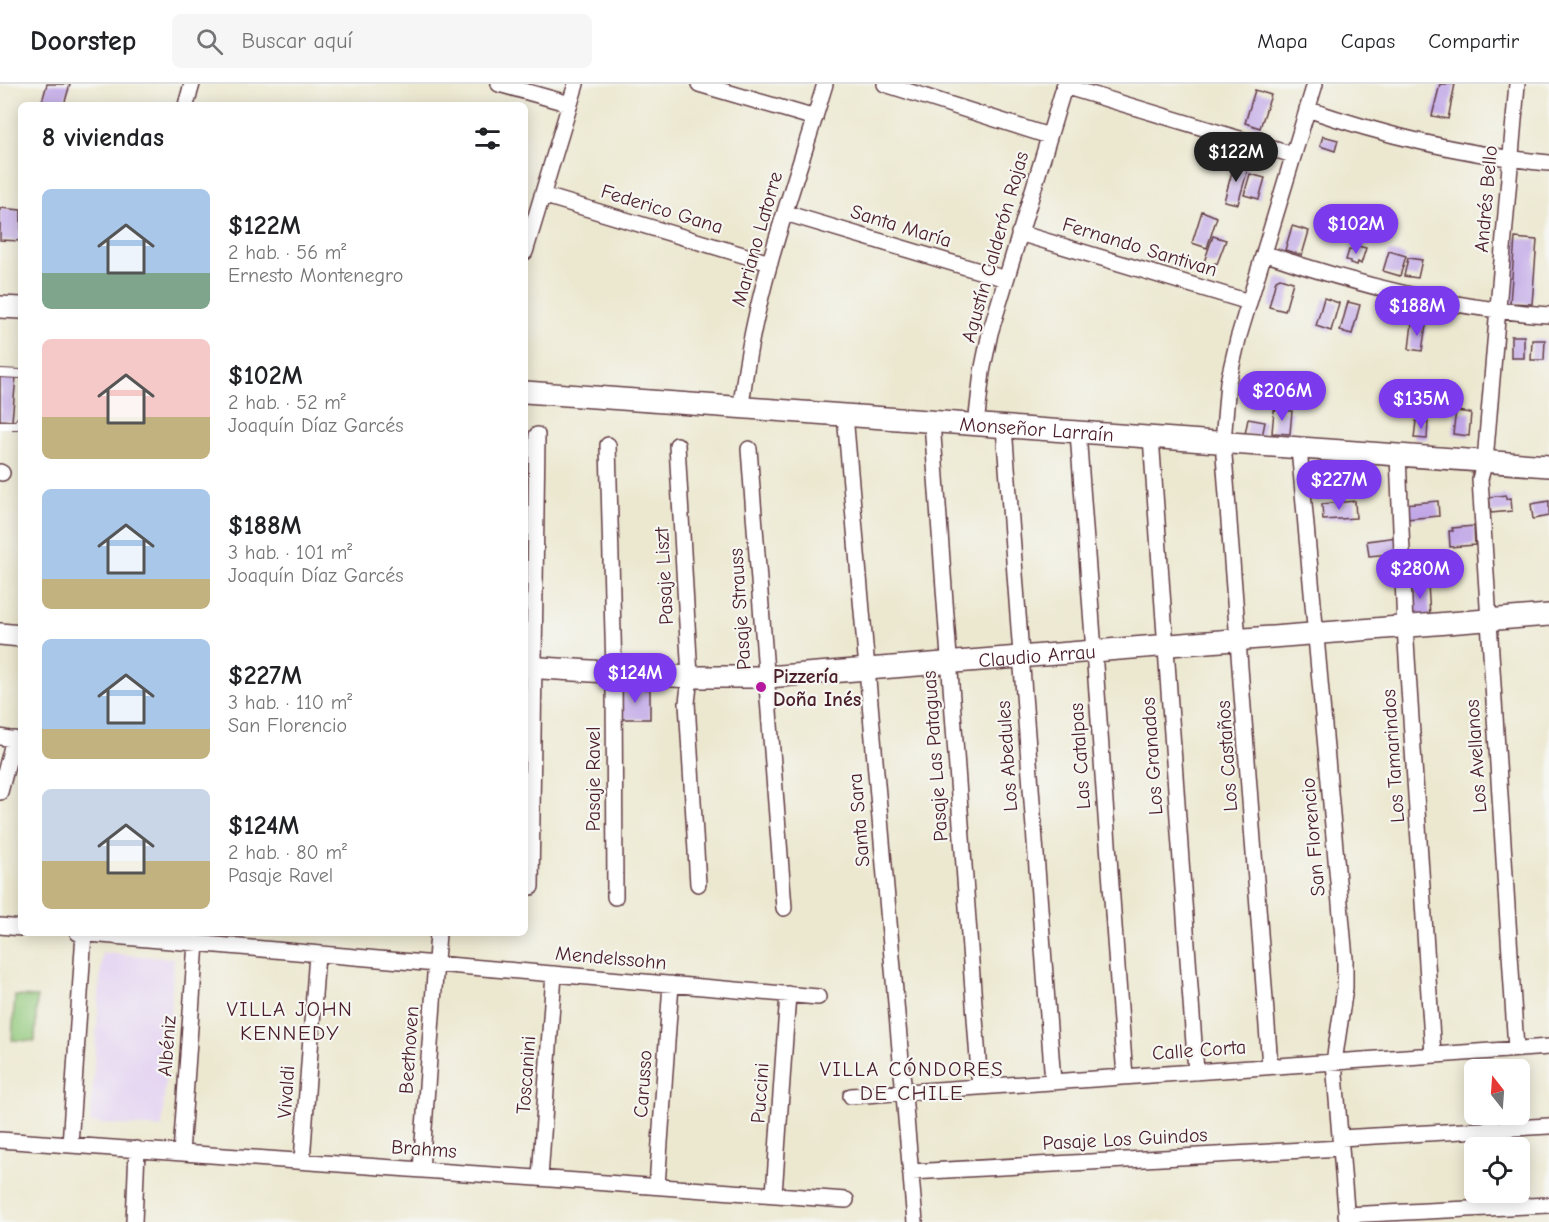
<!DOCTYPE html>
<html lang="es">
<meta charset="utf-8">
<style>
body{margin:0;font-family:"Comic Neue",sans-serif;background:#f6f6f6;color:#202124;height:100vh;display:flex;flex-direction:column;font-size:22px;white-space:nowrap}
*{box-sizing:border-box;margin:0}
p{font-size:20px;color:#757577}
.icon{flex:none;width:33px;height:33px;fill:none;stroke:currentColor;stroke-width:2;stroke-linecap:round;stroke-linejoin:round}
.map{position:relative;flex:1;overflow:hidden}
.sheet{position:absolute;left:18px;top:18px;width:510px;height:834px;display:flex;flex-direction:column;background:#fff;border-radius:9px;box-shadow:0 3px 15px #0003}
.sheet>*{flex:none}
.needle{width:39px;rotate:343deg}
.tools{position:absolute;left:1464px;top:975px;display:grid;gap:12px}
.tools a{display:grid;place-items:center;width:66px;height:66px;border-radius:9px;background:#fff;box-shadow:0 3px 15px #0003;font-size:30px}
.price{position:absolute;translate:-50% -51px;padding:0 14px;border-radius:21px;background:#7c3aed;color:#fff;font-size:20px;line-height:39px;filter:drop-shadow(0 2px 3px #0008)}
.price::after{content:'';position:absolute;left:50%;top:36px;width:18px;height:14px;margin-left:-9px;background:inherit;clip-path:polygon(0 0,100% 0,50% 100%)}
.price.selected{background:#222;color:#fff}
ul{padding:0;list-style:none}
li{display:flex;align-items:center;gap:18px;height:150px;padding:0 24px}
li span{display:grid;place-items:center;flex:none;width:168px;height:120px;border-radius:9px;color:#555}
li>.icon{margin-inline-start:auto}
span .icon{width:72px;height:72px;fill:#fffc;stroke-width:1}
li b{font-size:26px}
h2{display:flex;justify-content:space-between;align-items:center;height:72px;padding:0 24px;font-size:26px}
header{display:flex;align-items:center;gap:36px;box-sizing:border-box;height:84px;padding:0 30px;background:#fff;border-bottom:2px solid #e0e0e0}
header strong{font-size:28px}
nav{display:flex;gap:33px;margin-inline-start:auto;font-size:21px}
.search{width:420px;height:54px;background:#f6f6f6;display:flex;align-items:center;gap:15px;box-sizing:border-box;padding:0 21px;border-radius:9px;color:#757577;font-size:22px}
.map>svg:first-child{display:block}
</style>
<header>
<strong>Doorstep</strong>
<div class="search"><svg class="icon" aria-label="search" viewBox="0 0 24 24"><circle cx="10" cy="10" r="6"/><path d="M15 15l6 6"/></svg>Buscar aquí</div>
<nav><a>Mapa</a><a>Capas</a><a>Compartir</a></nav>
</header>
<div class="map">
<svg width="1549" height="1138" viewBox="0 0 1549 1138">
<rect width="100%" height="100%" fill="#f6f6f2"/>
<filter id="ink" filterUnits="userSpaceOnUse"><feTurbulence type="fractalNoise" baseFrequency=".0167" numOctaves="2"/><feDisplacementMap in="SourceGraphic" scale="12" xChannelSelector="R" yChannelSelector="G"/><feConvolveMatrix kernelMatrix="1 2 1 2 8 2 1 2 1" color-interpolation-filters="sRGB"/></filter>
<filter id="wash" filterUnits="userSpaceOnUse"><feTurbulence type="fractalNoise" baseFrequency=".008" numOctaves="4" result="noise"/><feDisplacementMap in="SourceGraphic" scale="24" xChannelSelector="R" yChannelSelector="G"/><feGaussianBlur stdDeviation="1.35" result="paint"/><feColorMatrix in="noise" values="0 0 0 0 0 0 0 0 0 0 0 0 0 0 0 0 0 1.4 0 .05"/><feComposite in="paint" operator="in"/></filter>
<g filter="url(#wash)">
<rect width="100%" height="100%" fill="#ece8d0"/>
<path fill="#e4d3f2" d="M 102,869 L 174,874 L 162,1044 L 90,1039 Z"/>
<path fill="#91c87a" stroke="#6e7452" stroke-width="1.5" d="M 15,912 L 37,913 L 35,957 L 12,956 Z"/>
<g id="blocks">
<path fill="#c1a7e7" d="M 47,0 L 70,0 L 64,21 L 41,21 Z
M 1440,0 L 1455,0 L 1448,35 L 1432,32 Z
M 1255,6 L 1271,11 L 1260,44 L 1245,39 Z
M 1323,52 L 1338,56 L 1335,67 L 1320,62 Z
M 1235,77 L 1249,81 L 1238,120 L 1224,117 Z
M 1250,90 L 1265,94 L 1259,115 L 1244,111 Z
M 0,124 L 21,126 L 21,157 L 0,156 Z
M 1202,127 L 1217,133 L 1207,164 L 1192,159 Z
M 1292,142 L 1309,147 L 1302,171 L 1285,166 Z
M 1213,152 L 1226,156 L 1217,180 L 1215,179 L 1214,181 L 1204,178 Z
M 1515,154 L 1537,156 L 1532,220 L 1510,219 Z
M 1353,161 L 1366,164 L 1361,180 L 1358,178 L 1357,181 L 1350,179 L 1350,177 L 1346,176 L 1349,166 L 1351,166 Z
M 1389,167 L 1406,172 L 1400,192 L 1383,187 Z
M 1408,174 L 1422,176 L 1418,194 L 1404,192 Z
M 1280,194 L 1293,198 L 1285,227 L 1269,223 L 1276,196 Z
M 1324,214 L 1339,219 L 1331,247 L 1316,242 Z
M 1348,218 L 1360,221 L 1352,250 L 1340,247 Z
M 1412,239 L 1426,241 L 1422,267 L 1409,265 Z
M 1511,252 L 1524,252 L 1524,274 L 1511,274 Z
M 1532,256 L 1545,256 L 1544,276 L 1531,276 Z
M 1254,290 L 1274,293 L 1272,309 L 1252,306 Z
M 0,291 L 16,292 L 12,337 L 0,336 Z
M 1274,326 L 1292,327 L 1290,350 L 1272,349 Z
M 1456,327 L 1471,329 L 1469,352 L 1453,350 Z
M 1248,335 L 1265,338 L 1262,353 L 1245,350 Z
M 1416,337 L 1428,338 L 1427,355 L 1414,354 Z
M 1506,411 L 1506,415 L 1511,414 L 1512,427 L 1491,429 L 1489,413 Z
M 1355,417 L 1356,434 L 1323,436 L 1322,420 Z
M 1438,417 L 1439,432 L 1406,435 L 1404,420 Z
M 1549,417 L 1549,432 L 1533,435 L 1531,420 Z
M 1474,442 L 1475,461 L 1450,463 L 1449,447 L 1453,447 L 1452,444 Z
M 1397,453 L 1399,469 L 1369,472 L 1367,457 Z
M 1428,500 L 1430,532 L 1417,533 L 1412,530 L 1410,501 Z
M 620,605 L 650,605 L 650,635 L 619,635 Z"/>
</g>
</g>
<g filter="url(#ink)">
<use href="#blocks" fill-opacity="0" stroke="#623d44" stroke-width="1.5"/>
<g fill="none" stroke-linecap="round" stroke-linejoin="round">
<g stroke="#623d44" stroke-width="10">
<path id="lane" d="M 0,289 L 21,290
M 0,341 L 17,341 L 21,336"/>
</g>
<g stroke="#623d44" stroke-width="18">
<path id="street" d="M 499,0 L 570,20
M 699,0 L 815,34
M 885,0 L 1049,52
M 1064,2 L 1293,71
M 186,21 L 192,0
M 1307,25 C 1386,52 1466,71 1549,79
M 542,111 L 770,179
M 785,129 L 1006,195
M 1019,149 L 1249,218
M 525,168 L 576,0
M 1264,169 C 1356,201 1451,225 1549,231
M 741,324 C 752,212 793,107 825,0
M 845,331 L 915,1138
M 932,338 L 980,1003
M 976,341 L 982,288 L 990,249 L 1065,0
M 1004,343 L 1053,998
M 1078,348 L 1125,993
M 1151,353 L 1196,988
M 608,361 L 614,588 L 615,813
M 677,361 L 690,593 L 687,619 L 698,800
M 1299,364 L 1345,875 L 1345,904 L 1334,978 L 1347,1138
M 749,365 L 784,824
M 1398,371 L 1405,543 L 1433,971
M 0,388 L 2,389
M 0,653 L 21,657
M 0,708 L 14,655
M 531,803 L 537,351
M 0,842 L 21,844
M 78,849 L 818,913
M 1516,965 L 1480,395 L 1485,377 L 1517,0
M 1270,982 L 1223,358 L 1228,298 L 1238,255 L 1315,0
M 851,1012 L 1549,963
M 1340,1054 L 1549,1042
M 0,1056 L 846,1116
M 70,1061 L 84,849
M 181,1069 L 196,859
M 302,1077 L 317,870
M 421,1086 L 438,849
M 911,1088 L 1341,1064
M 540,1094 L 554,890
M 657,1102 L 671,900
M 774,1110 L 788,910
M 1346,1131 L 1549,1121
M 134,1138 L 137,1065"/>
</g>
<g stroke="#623d44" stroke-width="24">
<g id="secondary">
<path d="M 0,223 L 21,224"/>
<path id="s1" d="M 525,308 L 1549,382"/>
<path d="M 0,550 L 21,552"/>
<path id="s2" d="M 525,583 L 690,593 L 767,593 L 1549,531"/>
</g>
</g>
<use href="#lane" stroke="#fff" stroke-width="8"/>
<use href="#street" stroke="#fff" stroke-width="15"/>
<use href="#secondary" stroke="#fff" stroke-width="21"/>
</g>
</g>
<circle fill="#b5179e" stroke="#f6f6f2" stroke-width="2" cx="761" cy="603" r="6"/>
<g text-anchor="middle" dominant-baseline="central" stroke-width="4.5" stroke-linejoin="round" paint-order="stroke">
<g font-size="20" fill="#4a1f2b" stroke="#f6f6f2">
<text transform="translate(1486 115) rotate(-85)">Andrés Bello</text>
<text transform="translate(662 125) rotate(17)">Federico Gana</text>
<text transform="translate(901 142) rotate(17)">Santa María</text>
<text transform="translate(757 155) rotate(-74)">Mariano Latorre</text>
<text transform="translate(995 163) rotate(-74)">Agustín Calderón Rojas</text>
<text transform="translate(1140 163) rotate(17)">Fernando Santivan</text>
<text stroke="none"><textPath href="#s1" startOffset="513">Monseñor Larraín</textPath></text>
<text transform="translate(664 492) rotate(-93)">Pasaje Liszt</text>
<text transform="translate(740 525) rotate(-94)">Pasaje Strauss</text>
<text stroke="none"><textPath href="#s2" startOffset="513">Claudio Arrau</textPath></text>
<text transform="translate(935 672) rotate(-94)">Pasaje Las Pataguas</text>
<text transform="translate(1007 672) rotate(-94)">Los Abedules</text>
<text transform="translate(1080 672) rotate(-94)">Las Catalpas</text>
<text transform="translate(1152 672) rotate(-94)">Los Granados</text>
<text transform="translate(1227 672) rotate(-94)">Los Castaños</text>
<text transform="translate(1393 672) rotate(-94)">Los Tamarindos</text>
<text transform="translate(1476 672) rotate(-94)">Los Avellanos</text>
<text transform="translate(593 695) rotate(-90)">Pasaje Ravel</text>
<text transform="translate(859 736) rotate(-95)">Santa Sara</text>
<text transform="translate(1313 753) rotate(-95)">San Florencio</text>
<text transform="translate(611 874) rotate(5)">Mendelssohn</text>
<text transform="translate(167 962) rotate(-86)">Albéniz</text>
<text transform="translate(409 966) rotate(-86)">Beethoven</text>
<text transform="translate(1199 966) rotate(-4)">Calle Corta</text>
<text transform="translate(526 991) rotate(-86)">Toscanini</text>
<text transform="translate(643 1000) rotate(-86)">Carusso</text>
<text transform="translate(286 1008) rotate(-86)">Vivaldi</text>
<text transform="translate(760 1009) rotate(-86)">Puccini</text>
<text transform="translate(1125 1055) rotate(-3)">Pasaje Los Guindos</text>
<text transform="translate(424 1065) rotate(4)">Brahms</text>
</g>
<g font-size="20" font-weight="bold" fill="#4a1f2b" stroke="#f6f6f2" text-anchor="start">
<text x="773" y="592">Pizzería<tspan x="773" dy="23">Doña Inés</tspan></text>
</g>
<g font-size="21" letter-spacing="1.5" fill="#4a1f2b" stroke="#f6f6f2">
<text x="290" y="925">VILLA JOHN<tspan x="290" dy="24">KENNEDY</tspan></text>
<text x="912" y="985">VILLA CÓNDORES<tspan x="912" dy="24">DE CHILE</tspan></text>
</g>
</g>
</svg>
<div class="tools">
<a><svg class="needle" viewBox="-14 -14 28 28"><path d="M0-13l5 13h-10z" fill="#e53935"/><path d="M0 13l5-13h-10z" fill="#757577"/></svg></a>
<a><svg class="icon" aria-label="locate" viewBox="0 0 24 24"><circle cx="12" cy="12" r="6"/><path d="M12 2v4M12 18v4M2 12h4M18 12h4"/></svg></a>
</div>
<b class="price selected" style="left:1236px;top:99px">$122M</b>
<b class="price" style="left:1356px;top:171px">$102M</b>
<b class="price" style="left:1417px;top:253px">$188M</b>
<b class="price" style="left:1282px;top:338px">$206M</b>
<b class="price" style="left:1421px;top:346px">$135M</b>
<b class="price" style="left:1339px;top:427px">$227M</b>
<b class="price" style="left:1420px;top:516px">$280M</b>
<b class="price" style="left:635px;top:620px">$124M</b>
<section class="sheet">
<h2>8 viviendas<svg class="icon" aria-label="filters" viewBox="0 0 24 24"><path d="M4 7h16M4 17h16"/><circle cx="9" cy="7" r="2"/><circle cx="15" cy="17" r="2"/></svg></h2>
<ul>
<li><span style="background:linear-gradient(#a9c7e8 70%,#7fa58c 0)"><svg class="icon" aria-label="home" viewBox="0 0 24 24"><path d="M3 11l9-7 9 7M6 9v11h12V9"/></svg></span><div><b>$122M</b><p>2 hab. · 56 m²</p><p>Ernesto Montenegro</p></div></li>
<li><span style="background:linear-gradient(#f6c9c9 65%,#c2b280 0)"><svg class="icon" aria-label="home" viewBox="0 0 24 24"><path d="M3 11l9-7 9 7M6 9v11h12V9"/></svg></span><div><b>$102M</b><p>2 hab. · 52 m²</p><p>Joaquín Díaz Garcés</p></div></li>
<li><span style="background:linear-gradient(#a9c7e8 75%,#c2b280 0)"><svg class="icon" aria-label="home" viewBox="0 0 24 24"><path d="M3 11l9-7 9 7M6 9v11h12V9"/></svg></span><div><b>$188M</b><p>3 hab. · 101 m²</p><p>Joaquín Díaz Garcés</p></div></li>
<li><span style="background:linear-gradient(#a9c7e8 75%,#c2b280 0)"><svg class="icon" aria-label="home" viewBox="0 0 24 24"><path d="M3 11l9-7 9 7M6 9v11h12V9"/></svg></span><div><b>$227M</b><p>3 hab. · 110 m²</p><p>San Florencio</p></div></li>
<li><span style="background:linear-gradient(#c9d6e8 60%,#c2b280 0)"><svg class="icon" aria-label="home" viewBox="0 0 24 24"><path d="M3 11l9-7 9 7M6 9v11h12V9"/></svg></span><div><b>$124M</b><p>2 hab. · 80 m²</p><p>Pasaje Ravel</p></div></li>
</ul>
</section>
</div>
